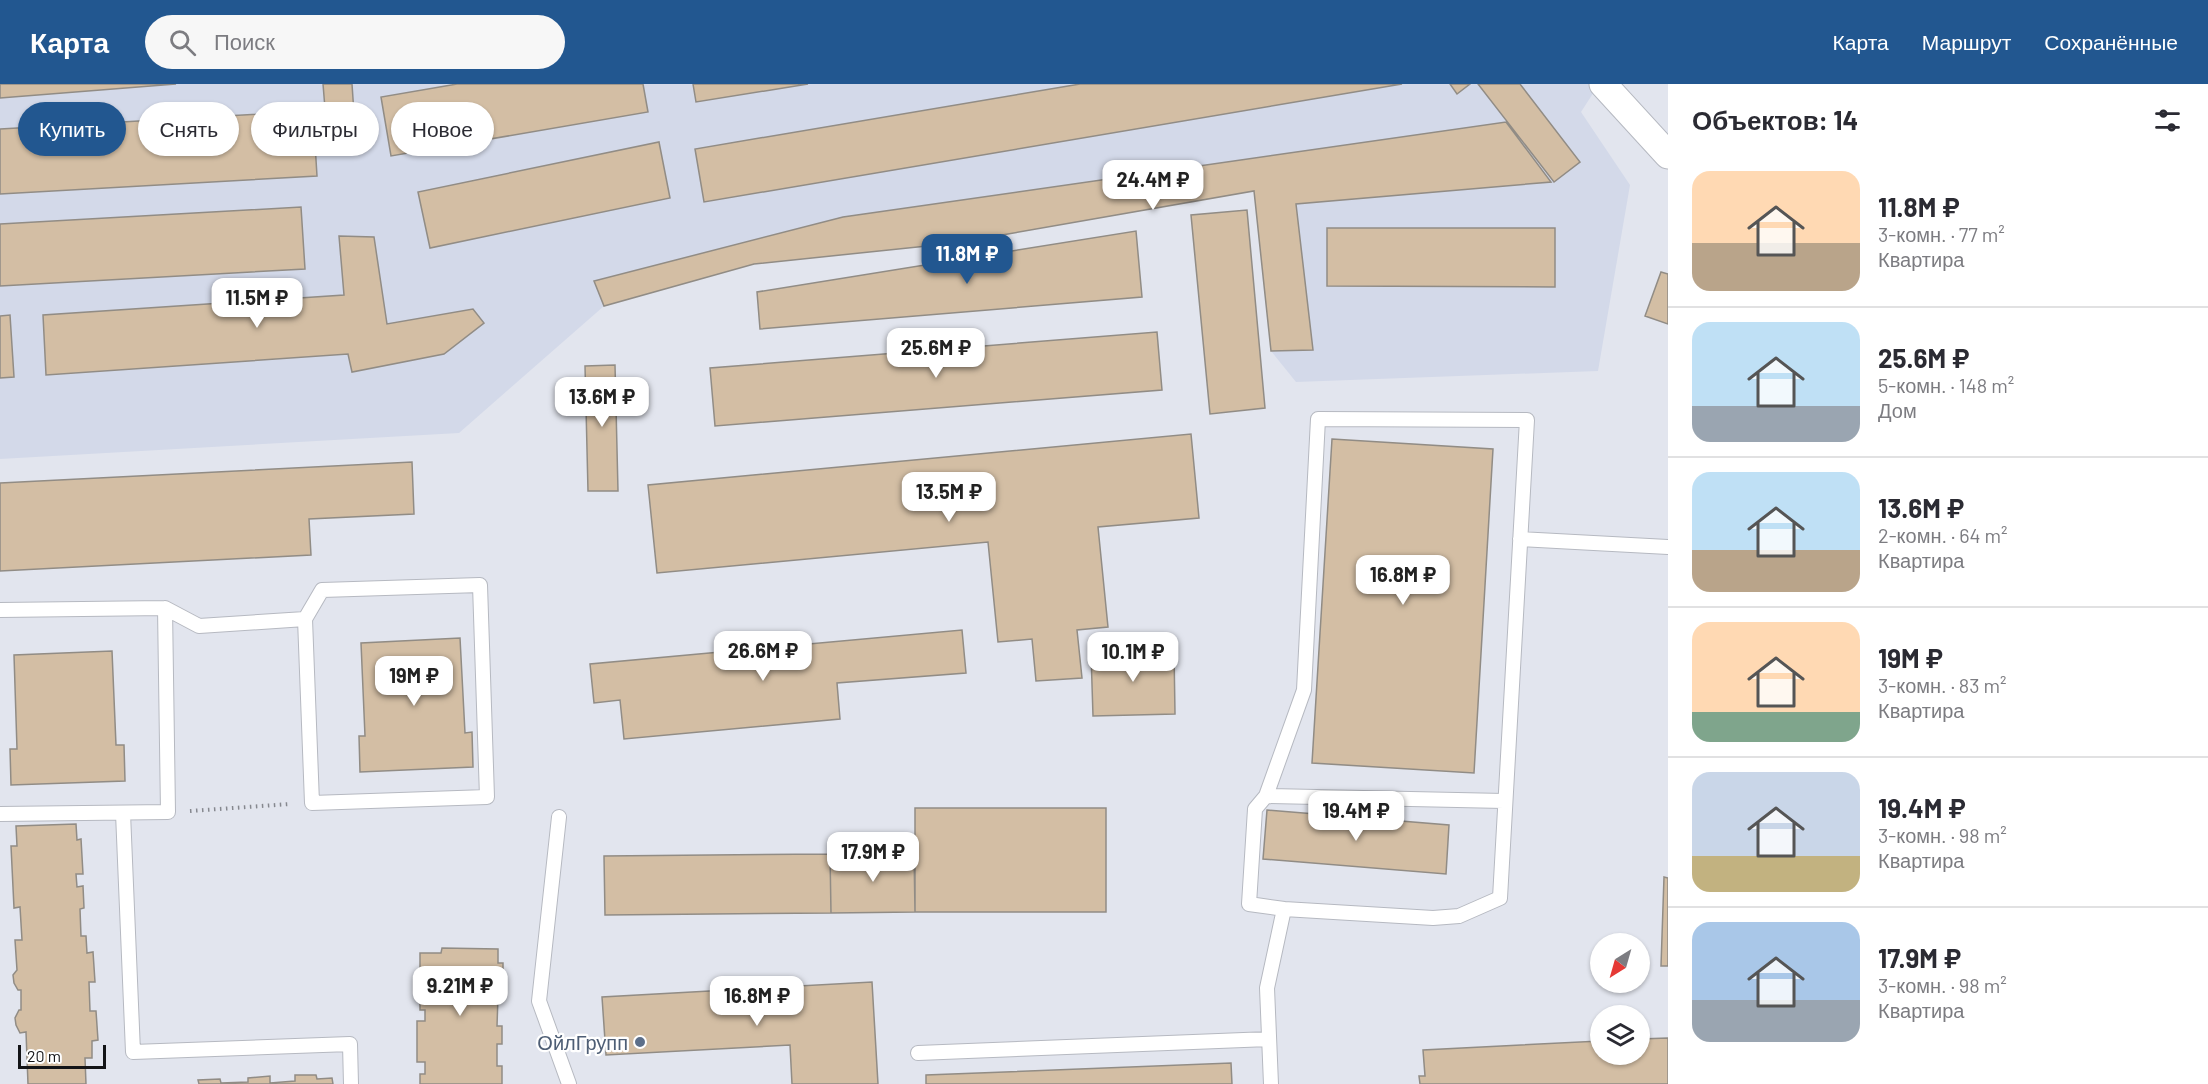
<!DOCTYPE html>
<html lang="ru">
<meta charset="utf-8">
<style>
body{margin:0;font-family:Barlow,sans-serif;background:#f7f7f7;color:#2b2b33;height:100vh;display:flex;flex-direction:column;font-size:22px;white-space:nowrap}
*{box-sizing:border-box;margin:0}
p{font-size:20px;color:#7c7c81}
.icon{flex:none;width:33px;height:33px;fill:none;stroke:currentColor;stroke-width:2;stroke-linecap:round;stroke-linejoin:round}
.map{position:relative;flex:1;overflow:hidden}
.panel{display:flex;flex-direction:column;background:#fff;width:540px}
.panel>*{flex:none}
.guide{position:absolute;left:18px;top:18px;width:570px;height:54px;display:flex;gap:12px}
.needle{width:39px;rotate:217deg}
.controls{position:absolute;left:1590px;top:849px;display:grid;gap:12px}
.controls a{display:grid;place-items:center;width:60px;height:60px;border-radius:50%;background:#fff;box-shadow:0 2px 4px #0004;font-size:30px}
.scale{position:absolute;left:18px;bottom:15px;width:88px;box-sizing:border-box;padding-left:6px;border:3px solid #131417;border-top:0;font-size:16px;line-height:21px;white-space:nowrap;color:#131417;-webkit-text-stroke:4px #fff;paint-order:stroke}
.price{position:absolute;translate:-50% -51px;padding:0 14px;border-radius:12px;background:#fff;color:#222;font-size:20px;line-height:39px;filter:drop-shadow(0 2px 3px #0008)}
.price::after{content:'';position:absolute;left:50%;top:36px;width:18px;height:14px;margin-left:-9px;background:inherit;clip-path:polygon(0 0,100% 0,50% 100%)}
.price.current{background:#225790;color:#fff}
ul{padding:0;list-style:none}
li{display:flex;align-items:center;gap:18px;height:150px;padding:0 24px}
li+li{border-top:2px solid #e1e1e2}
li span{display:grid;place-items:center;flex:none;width:168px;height:120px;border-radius:18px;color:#555}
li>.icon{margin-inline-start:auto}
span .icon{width:72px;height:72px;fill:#fffc;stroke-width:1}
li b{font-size:26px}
h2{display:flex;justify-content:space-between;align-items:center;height:72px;padding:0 24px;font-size:26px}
.chip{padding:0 21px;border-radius:27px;background:#fff;box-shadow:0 2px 4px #0004;font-size:21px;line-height:54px}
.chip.current{background:#225790;color:#fff}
header{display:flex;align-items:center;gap:36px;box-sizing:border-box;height:84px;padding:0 30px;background:#225790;color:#fff}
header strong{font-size:28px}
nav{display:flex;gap:33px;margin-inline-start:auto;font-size:21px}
.search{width:420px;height:54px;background:#f7f7f7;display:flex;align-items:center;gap:15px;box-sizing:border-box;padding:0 21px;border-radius:33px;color:#7c7c81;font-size:22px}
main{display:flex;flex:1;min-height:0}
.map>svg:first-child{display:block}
</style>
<header>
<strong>Карта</strong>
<div class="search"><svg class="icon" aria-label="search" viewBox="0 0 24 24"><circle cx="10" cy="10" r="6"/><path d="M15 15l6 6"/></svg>Поиск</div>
<nav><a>Карта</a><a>Маршрут</a><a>Сохранённые</a></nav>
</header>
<main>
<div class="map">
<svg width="1668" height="1000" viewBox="0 0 1668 1000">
<rect width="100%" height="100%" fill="#e2e5ee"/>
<path fill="#d3d9e9" d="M 0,0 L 1599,0 L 1581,28 L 1630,101 L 1598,287 L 1296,298 L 1271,267 L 1254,107 L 956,159 L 754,180 L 604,222 L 459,349 L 0,375 Z"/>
<path fill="#d3bea4" stroke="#918c85" stroke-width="1.5" d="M 0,0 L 176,0 L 0,14 Z
M 323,0 L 352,0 L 356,59 L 328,61 Z
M 457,0 L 643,0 L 648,28 L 391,72 L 381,13 Z
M 693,0 L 808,0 L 696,18 Z
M 1080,0 L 1402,0 L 704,118 L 695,65 Z
M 1450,0 L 1470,0 L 1457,10 Z
M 1478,0 L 1520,0 L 1580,78 L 1554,98 Z
M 313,27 L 317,92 L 0,110 L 0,45 Z
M 1506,38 L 1551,98 L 1296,120 L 1313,266 L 1271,267 L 1254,107 L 956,159 L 754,180 L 604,222 L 594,197 L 843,133 Z
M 659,58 L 670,114 L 430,164 L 418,108 Z
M 301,123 L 305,185 L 0,202 L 0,140 Z
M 1247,126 L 1265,324 L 1210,330 L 1191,131 Z
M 1327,144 L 1555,144 L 1555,203 L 1327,202 Z
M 1136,147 L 1142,213 L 760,245 L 757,208 Z
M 339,152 L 374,153 L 387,240 L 473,225 L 484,239 L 444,270 L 352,288 L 348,270 L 46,291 L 43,231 L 344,211 Z
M 1661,188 L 1668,190 L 1668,240 L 1645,232 Z
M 10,231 L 14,293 L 0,294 L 0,232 Z
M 1157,248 L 1162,306 L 715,342 L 710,284 Z
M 615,281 L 618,407 L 588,407 L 585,282 Z
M 1191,350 L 1199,434 L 1098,443 L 1108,543 L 1077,546 L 1082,594 L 1036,597 L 1032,555 L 998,558 L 988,458 L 657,489 L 648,401 Z
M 1332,355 L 1493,365 L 1474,689 L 1312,679 Z
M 412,378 L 414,430 L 309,435 L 311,471 L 0,487 L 0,399 Z
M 962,546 L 966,589 L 837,599 L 840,635 L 624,655 L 620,616 L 594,619 L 590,580 Z
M 460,554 L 465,649 L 472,648 L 473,683 L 360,688 L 359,652 L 365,652 L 361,559 Z
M 112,567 L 116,661 L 124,661 L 125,697 L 11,701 L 10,665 L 17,665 L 14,571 Z
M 1174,567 L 1175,630 L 1093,632 L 1091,569 Z
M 915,724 L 1106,724 L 1106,828 L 915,828 Z
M 1267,726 L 1449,741 L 1446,790 L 1263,775 Z
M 76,740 L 77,756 L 81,755 L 83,790 L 76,790 L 77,803 L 83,802 L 84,824 L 80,825 L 81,852 L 86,852 L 87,869 L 93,868 L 95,898 L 89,898 L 90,927 L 96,927 L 98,956 L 92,957 L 92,974 L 85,974 L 86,1000 L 28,1000 L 26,948 L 20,949 L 16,941 L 15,934 L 19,926 L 21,926 L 21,906 L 18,906 L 14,899 L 13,891 L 17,886 L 15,856 L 22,856 L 20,823 L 14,824 L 11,762 L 17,762 L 16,742 Z
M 914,769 L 915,828 L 831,829 L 830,770 Z
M 830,770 L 831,829 L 605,831 L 604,772 Z
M 1664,793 L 1668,794 L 1668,882 L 1661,882 Z
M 442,864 L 498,865 L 498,879 L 503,879 L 503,912 L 498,912 L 497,942 L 502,942 L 502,960 L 497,960 L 497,982 L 502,982 L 502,1000 L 420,1000 L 420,990 L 425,990 L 425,978 L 417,978 L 417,937 L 425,937 L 425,926 L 420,926 L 420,869 L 441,869 Z
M 872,898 L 878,1000 L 792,1000 L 790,961 L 606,971 L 602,913 Z
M 1668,954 L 1668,1000 L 1420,1000 L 1419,992 L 1425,992 L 1423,966 L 1600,957 L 1600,970 L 1640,970 L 1640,955 Z
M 1231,979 L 1232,1000 L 926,1000 L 926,991 Z
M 295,991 L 316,991 L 317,995 L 332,994 L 333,1000 L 199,1000 L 198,996 L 220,995 L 221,999 L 248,998 L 248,994 L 270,992 L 270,999 L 295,997 Z"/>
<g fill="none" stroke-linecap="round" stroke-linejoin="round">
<g stroke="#b6b9c1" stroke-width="16">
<path id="lane" d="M 1520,455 L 1668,463
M 480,501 L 487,713 L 312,719 L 305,535 L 322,506 Z
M 0,526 L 165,524 L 199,542 L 305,535
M 1266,712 L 1304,606 L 1318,335 L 1527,336 L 1500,814 L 1459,832 L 1433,834 L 1284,825 L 1267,904 L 1271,1000
M 123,729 L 133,968 L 350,960 L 351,1000
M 0,730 L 168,728 L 165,524
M 559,733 L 539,917 L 569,1000
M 1284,825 L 1249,820 L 1255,725 L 1266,712 L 1504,717
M 918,969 L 1269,955"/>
</g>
<g stroke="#b6b9c1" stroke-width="29">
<path id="street" d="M 1603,0 L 1668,71"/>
</g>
<path stroke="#86888f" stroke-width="4" stroke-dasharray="1.5 4.5" stroke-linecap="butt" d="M 190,727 L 290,720"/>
<use href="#lane" stroke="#fff" stroke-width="14"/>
<use href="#street" stroke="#fff" stroke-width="27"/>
</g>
<circle fill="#5c6f8a" stroke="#fff" stroke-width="2" cx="640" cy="958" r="6"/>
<g text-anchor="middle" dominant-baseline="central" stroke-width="4.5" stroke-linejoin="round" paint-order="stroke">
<g font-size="20" fill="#4e5e75" stroke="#fff" text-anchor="end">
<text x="628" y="958">ОйлГрупп</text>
</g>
</g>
</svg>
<div class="controls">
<a><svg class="needle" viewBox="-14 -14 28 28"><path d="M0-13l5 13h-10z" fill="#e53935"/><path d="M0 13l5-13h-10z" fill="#7c7c81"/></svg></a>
<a><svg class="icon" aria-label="layers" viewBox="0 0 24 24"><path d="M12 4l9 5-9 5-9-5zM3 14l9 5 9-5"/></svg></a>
</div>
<div class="scale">20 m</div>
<b class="price" style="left:1153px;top:127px">24.4M ₽</b>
<b class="price current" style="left:967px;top:201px">11.8M ₽</b>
<b class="price" style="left:257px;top:245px">11.5M ₽</b>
<b class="price" style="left:936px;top:295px">25.6M ₽</b>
<b class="price" style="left:602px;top:344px">13.6M ₽</b>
<b class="price" style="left:949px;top:439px">13.5M ₽</b>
<b class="price" style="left:1403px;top:522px">16.8M ₽</b>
<b class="price" style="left:763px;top:598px">26.6M ₽</b>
<b class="price" style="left:1133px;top:599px">10.1M ₽</b>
<b class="price" style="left:414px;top:623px">19M ₽</b>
<b class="price" style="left:1356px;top:758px">19.4M ₽</b>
<b class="price" style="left:873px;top:799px">17.9M ₽</b>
<b class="price" style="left:460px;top:933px">9.21M ₽</b>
<b class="price" style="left:757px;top:943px">16.8M ₽</b>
<div class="guide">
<a class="chip current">Купить</a>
<a class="chip">Снять</a>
<a class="chip">Фильтры</a>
<a class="chip">Новое</a>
</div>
</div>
<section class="panel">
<h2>Объектов: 14<svg class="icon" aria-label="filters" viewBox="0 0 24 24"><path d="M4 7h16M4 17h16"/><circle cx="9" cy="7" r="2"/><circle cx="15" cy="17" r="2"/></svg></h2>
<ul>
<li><span style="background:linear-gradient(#ffd9b3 60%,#b9a48a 0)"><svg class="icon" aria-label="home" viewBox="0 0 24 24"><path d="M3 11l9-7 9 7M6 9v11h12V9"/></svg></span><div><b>11.8M ₽</b><p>3-комн. · 77 m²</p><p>Квартира</p></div></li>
<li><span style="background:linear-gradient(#bfe0f5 70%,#9aa5b1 0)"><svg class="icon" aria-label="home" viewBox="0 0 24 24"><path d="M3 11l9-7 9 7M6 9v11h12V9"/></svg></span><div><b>25.6M ₽</b><p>5-комн. · 148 m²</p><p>Дом</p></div></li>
<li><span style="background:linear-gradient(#bfe0f5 65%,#b9a48a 0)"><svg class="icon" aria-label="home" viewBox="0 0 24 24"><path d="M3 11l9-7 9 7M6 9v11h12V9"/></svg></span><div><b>13.6M ₽</b><p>2-комн. · 64 m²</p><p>Квартира</p></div></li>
<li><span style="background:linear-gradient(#ffd9b3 75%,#7fa58c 0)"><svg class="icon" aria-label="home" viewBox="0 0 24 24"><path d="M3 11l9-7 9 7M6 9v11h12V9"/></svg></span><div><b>19M ₽</b><p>3-комн. · 83 m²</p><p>Квартира</p></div></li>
<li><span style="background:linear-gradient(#c9d6e8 70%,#c2b280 0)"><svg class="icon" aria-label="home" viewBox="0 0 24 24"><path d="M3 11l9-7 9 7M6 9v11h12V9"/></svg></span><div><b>19.4M ₽</b><p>3-комн. · 98 m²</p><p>Квартира</p></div></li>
<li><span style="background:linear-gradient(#a9c7e8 65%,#9aa5b1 0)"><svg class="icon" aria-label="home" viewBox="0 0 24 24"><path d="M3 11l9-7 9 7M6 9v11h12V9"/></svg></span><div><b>17.9M ₽</b><p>3-комн. · 98 m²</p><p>Квартира</p></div></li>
</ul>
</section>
</main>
